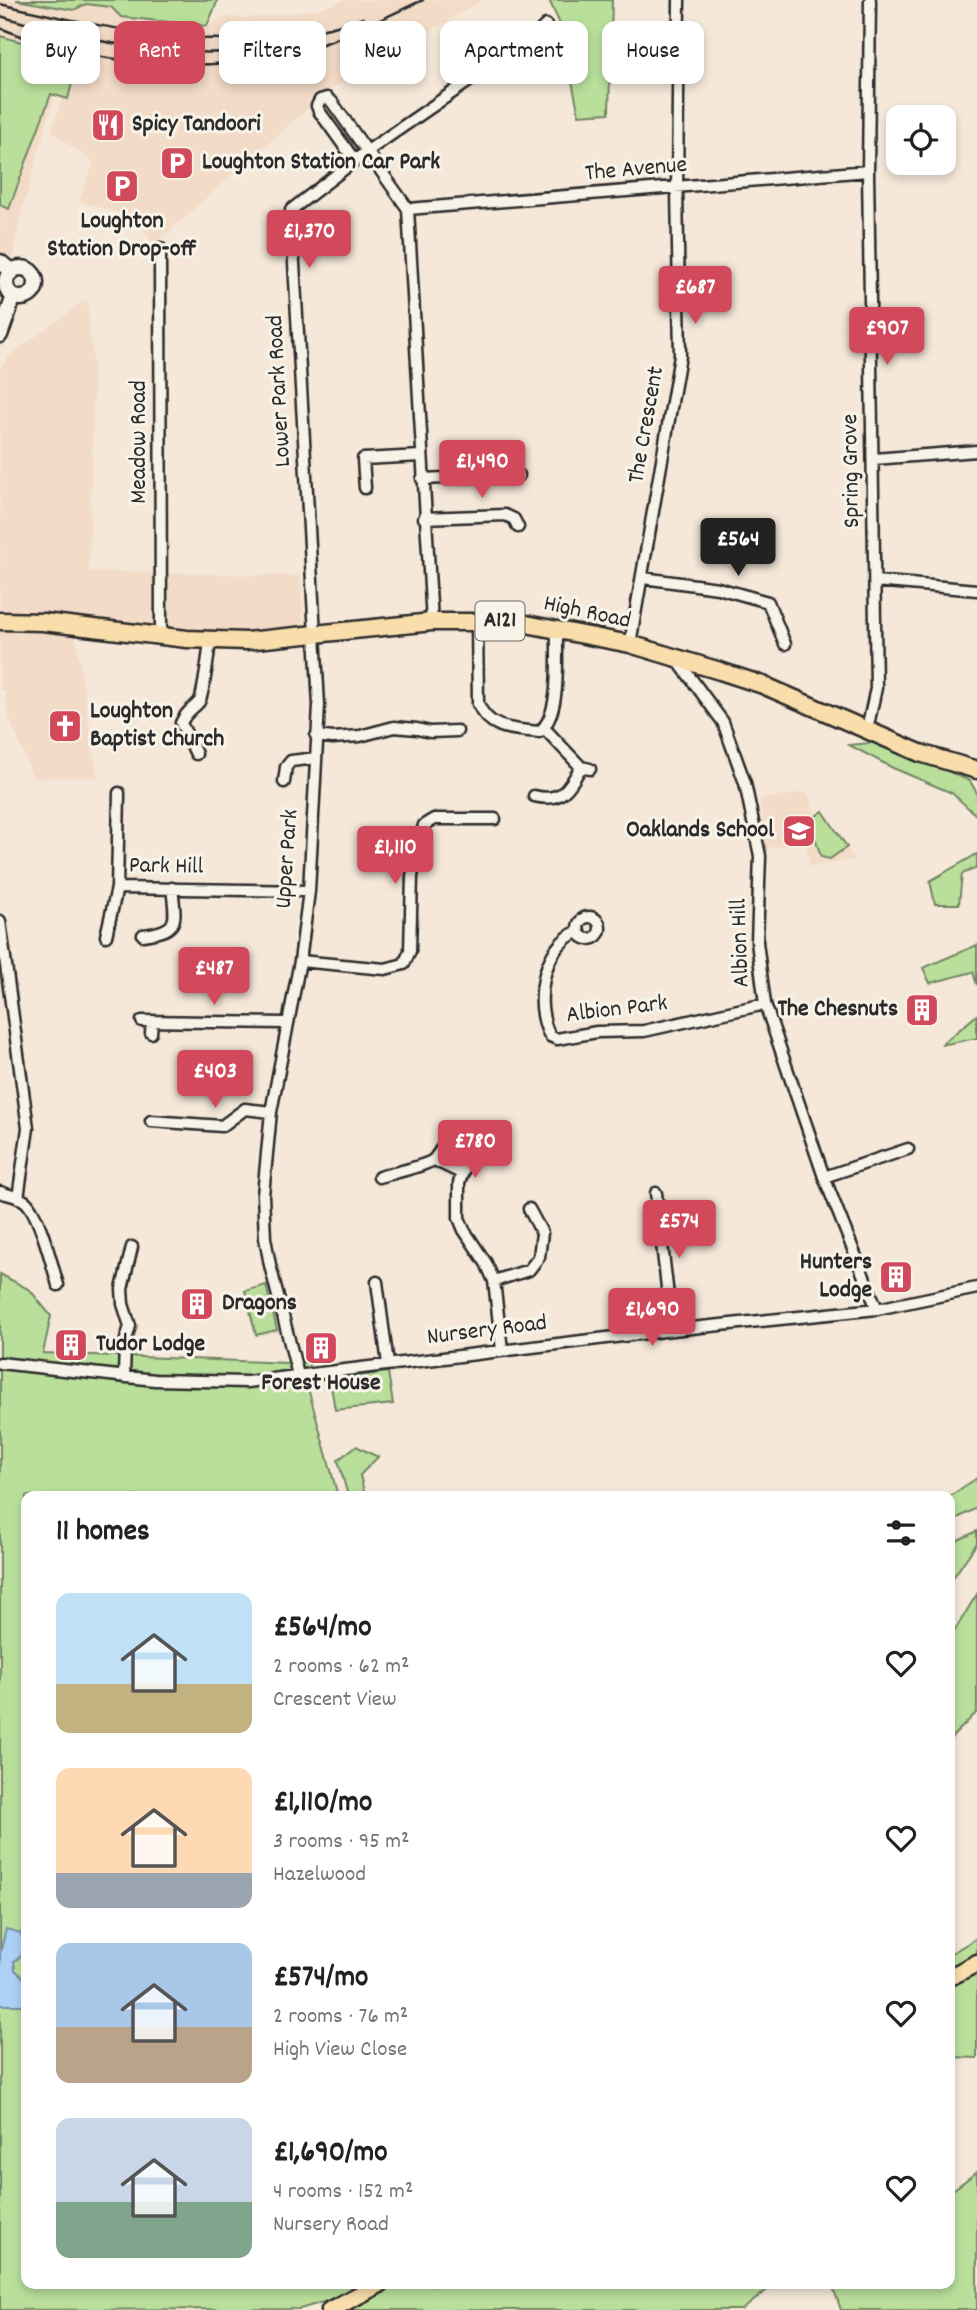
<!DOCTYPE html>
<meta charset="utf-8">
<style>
body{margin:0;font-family:Dekko,sans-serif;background:#f6f6f6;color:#222;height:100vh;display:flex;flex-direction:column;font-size:26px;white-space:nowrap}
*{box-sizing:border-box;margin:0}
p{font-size:23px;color:#767676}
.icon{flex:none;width:38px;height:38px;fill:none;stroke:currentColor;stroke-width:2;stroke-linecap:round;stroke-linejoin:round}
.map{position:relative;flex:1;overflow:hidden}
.side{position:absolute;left:21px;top:1491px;width:934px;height:798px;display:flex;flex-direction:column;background:#fff;border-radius:14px;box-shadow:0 4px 10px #0003}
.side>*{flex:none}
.hud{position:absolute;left:21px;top:21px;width:936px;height:63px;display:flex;gap:14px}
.controls{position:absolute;left:886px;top:105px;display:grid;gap:14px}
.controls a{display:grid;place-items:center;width:70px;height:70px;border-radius:14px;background:#fff;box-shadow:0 4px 10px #0003;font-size:35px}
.price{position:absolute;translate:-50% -60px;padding:0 16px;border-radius:7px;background:#d1495b;color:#fff;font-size:23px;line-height:46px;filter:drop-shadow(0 2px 4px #0008)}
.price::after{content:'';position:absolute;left:50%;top:42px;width:21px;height:16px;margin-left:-10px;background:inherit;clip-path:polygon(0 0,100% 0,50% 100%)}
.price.selected{background:#222;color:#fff}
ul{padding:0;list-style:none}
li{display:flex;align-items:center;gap:21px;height:175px;padding:0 35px}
li span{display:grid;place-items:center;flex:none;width:196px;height:140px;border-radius:14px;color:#555}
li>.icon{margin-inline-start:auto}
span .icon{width:84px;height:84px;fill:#fffc;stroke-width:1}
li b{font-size:30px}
h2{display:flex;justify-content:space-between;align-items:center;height:84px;padding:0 35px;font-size:30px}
.chip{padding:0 24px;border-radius:14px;background:#fff;box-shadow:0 4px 10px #0003;font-size:24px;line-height:63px}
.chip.selected{background:#d1495b;color:#fff}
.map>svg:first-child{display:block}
</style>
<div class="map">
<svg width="977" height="2310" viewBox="0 0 977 2310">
<rect width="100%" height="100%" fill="#f5e8d9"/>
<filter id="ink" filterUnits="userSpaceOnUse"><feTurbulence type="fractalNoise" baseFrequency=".0143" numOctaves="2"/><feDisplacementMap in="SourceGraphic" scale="14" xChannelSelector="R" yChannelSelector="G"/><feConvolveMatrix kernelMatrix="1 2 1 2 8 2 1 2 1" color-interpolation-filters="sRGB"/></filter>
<g filter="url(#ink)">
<path fill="#f2dbc7" d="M 0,0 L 16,0 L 74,10 L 86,4 L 112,7 L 121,17 L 207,26 L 224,17 L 247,18 L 313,10 L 346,0 L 483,0 L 329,90 L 153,245 L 143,228 L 115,212 L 79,201 L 94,163 L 51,131 L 63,97 L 67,99 L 7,39 L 0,36 Z
M 0,60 L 59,79 L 20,218 L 12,260 L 0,252 Z
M 87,299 L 94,373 L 89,571 L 301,576 L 303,625 L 213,633 L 73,618 L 97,777 L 33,778 L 8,714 L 5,690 L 0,690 L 0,369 L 10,355 Z
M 807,792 L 817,818 L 824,814 L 856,860 L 810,866 L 806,843 L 765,848 L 760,799 Z"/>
<path fill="#b9df9b" stroke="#728563" stroke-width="2" d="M 16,0 L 218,0 L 207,26 L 121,17 L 111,7 L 86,4 L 74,10 Z
M 549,0 L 612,0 L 609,113 L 579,115 L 560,24 Z
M 0,36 L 78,58 L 68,99 L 51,94 L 9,209 L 0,205 Z
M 883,742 L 970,781 L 977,793 L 977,816 L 952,793 L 893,768 L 849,745 Z
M 823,811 L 847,847 L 830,859 L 821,857 L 815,837 L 806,823 Z
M 977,854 L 977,868 L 962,874 L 959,904 L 935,904 L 930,881 Z
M 977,945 L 977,985 L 973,972 L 930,983 L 923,968 Z
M 977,1015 L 977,1038 L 941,1045 Z
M 0,1274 L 30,1290 L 51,1316 L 43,1353 L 288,1363 L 310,1361 L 306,1381 L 338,1496 L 26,1496 L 26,1980 L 15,1970 L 14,1962 L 0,1953 Z
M 266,1285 L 277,1330 L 256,1335 L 245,1291 Z
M 388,1372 L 393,1404 L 335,1410 L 330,1380 Z
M 356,1446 L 378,1457 L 360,1475 L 365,1496 L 348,1496 L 338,1460 Z
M 977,1478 L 977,1508 L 950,1522 L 950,1496 Z
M 977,1531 L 977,1543 L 950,1582 L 950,1544 Z
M 977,1594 L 977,1712 L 950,1739 L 950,1638 Z
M 977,1938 L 977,1954 L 950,1968 L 950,1954 Z
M 977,1972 L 977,2058 L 950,2057 L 950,1986 Z
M 13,2004 L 26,2005 L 26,2284 L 361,2284 L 333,2299 L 300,2309 L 0,2310 L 0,2005 Z
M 977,2172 L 977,2310 L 841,2310 L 832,2284 L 950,2284 L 950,2192 Z
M 393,2284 L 427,2285 L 775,2284 L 742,2310 L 344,2310 Z"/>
<path fill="#add1f6" stroke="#798fa5" stroke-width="2" d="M 6,1929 L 21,1933 L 26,1951 L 14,1962 L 15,1970 L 26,1980 L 26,2005 L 0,2005 L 0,1953 Z"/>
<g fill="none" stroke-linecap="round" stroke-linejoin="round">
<g stroke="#2b2b2b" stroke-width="15">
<path id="street" d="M 355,161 L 319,111 L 317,106 L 320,100 L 327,98 L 332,102 L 408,209 L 432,622
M 408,209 L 868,171
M 160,248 L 161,636
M 874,459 L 977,451
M 422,479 L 519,475
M 365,488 L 363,459 L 421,456
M 424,518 L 505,515 L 514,519 L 518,527
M 643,578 L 718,588 L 768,602 L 785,644
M 875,581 L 977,590
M 477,621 L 478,704 C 490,731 514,729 539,732 C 562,715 556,657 557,629
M 630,644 L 680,356 L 677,189 L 679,0
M 679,658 L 681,665 L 723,722 L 745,783 L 760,856 L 757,942 L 765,1004 L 824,1177 L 877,1309
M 544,728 L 581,767 L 590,769
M 867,730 L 876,688 L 868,171 L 870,0
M 316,736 L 333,738 L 360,736 L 394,727 L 417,729 L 430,732 L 457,731
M 196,754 L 181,723 C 187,710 191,711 199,702 C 203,698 209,650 210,641
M 284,782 L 286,767 L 291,761 L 316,758
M 119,793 L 117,888 L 309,891
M 534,796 C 562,803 569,788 581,767
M578 928a11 11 0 1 1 22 0a11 11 0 1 1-22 0Z
M 0,921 L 28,1128 L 18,1198
M 579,931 C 542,945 533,1005 550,1036 L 557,1039 L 597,1032 L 644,1031 L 765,1004
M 143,935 C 180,930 176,922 172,888
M 106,936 L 117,888
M 300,961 L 385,969 L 404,964 L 410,951 L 412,876 L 424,825 L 434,819 L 495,819
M 142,1021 L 286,1023
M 151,1033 L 152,1021
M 151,1121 L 222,1126 L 245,1109 L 271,1112
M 434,1160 L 461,1173
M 379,1177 C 389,1174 426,1166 433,1160 C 442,1152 451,1122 469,1138 L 471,1150 L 459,1183 L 459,1218 L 464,1230 L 486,1263 L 494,1281 L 502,1350
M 824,1177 L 908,1149
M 0,1192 C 8,1195 19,1196 26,1202 C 40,1216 52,1265 58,1285
M 656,1193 L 672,1330
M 494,1281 L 529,1270 L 539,1257 L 542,1233 L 529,1209
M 377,1282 L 388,1364
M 0,1363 L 155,1380 L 247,1382 L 672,1330 L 877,1309 L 977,1288
M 298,1375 L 270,1265 L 265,1238 L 263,1195 L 271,1112 L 300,961 L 309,891 L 319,705 L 291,210 L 366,152 L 536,35 L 546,25
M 124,1377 L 125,1343 L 130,1326 L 123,1304 L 122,1289 L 132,1247"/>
</g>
<g stroke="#2b2b2b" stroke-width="19">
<path id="secondary" d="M 0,262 L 12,272
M6 283a15 15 0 1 1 30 0a15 15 0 1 1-30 0Z
M 0,335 L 14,296"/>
</g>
<g stroke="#2b2b2b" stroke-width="21">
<path id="primary" d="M 0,621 L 43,622 L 187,639 L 246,641 L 432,622 L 516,622 L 630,644 L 720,671 L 763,685 L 920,753 L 977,770
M 950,1977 L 977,1963
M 330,2310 L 380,2284"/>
</g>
<use href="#street" stroke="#f7f3e8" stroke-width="10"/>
<use href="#secondary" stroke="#f7f3e8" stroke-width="14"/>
<use href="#primary" stroke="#f9deab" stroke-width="16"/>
<path stroke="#2b2b2b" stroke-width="2.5" d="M 0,4 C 118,31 244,60 363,18
M 0,16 C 77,39 172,60 253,50
M 0,28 C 88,64 196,75 289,54 C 336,43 379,20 423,0"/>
</g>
</g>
<defs>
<g id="restaurant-square" transform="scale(1.75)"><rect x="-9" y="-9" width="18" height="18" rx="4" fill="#d1495b" stroke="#f7f3e8"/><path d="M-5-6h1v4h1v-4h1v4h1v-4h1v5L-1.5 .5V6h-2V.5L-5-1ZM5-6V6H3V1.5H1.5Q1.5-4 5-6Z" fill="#fff"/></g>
<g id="parking-square" transform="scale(1.75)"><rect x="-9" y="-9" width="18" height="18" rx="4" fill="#d1495b" stroke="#f7f3e8"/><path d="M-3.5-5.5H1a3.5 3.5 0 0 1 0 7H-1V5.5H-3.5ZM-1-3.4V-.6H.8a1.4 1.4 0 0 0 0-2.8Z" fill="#fff"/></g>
<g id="church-square" transform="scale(1.75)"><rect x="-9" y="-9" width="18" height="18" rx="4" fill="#d1495b" stroke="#f7f3e8"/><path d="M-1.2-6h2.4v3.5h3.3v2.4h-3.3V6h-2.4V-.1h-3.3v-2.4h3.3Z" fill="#fff"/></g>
<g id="school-square" transform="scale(1.75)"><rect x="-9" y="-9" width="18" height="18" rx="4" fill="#d1495b" stroke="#f7f3e8"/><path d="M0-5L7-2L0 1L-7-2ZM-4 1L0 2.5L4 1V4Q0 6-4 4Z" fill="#fff"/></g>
<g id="building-square" transform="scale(1.75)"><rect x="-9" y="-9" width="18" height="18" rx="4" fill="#d1495b" stroke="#f7f3e8"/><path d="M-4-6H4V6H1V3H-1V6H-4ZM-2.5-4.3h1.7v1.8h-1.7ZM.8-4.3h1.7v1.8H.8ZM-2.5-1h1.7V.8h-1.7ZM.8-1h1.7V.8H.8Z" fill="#fff"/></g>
</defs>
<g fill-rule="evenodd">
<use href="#restaurant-square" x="108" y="125"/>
<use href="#parking-square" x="177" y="163"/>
<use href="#parking-square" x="122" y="186"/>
<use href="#church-square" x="65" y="726"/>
<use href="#school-square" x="799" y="831"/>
<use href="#building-square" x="922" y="1010"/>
<use href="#building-square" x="896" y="1277"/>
<use href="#building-square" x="197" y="1304"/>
<use href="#building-square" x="71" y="1345"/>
<use href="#building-square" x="321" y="1348"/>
</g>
<g text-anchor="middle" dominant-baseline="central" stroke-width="6" stroke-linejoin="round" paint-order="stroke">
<rect fill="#f7f3e8" stroke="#686764" stroke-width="2" x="475.5" y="601.5" width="49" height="39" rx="5"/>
<g font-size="23" font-weight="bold" fill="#2b2b2b">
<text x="500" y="621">A121</text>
</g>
<g font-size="24" font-weight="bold" fill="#2b2b2b" stroke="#f7f3e8" text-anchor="start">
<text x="132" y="125">Spicy Tandoori</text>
<text x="202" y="163">Loughton Station Car Park</text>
<text x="122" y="222" text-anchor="middle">Loughton<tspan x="122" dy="28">Station Drop-off</tspan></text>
<text x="90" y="712">Loughton<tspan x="90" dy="28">Baptist Church</tspan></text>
<text x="774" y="831" text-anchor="end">Oaklands School</text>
<text x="898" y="1010" text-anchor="end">The Chesnuts</text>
<text x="872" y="1263" text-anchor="end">Hunters<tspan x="872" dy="28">Lodge</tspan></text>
<text x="222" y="1304">Dragons</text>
<text x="96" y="1345">Tudor Lodge</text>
<text x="321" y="1384" text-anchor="middle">Forest House</text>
</g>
<g font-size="24" fill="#2b2b2b" stroke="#f7f3e8">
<text transform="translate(636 170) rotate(-5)">The Avenue</text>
<text transform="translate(280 391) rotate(-93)">Lower Park Road</text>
<text transform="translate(647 425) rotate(-80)">The Crescent</text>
<text transform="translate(140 442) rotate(-90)">Meadow Road</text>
<text transform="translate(852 471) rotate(-91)">Spring Grove</text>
<text transform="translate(587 613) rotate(12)">High Road</text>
<text transform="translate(288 859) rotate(-86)">Upper Park</text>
<text transform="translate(166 867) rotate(1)">Park Hill</text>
<text transform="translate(741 943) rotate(-92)">Albion Hill</text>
<text transform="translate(617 1010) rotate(-7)">Albion Park</text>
<text transform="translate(487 1331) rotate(-7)">Nursery Road</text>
</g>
</g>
</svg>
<div class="controls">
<a><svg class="icon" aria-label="locate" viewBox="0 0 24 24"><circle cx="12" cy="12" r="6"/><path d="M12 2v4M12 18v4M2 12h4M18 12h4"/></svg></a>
</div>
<b class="price" style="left:309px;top:270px">£1,370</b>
<b class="price" style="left:695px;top:326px">£687</b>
<b class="price" style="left:887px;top:367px">£907</b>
<b class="price" style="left:482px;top:500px">£1,490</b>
<b class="price selected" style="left:738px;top:578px">£564</b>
<b class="price" style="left:395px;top:886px">£1,110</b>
<b class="price" style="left:214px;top:1007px">£487</b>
<b class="price" style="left:215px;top:1110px">£403</b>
<b class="price" style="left:475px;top:1180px">£780</b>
<b class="price" style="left:679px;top:1260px">£574</b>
<b class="price" style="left:652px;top:1348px">£1,690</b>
<div class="hud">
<a class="chip">Buy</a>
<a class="chip selected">Rent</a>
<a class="chip">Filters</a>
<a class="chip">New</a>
<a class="chip">Apartment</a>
<a class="chip">House</a>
</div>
<section class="side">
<h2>11 homes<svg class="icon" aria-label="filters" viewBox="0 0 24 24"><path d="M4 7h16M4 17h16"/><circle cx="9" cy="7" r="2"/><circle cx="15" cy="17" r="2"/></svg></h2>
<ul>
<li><span style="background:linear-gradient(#bfe0f5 65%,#c2b280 0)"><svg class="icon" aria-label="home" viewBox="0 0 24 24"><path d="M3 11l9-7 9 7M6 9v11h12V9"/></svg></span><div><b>£564/mo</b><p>2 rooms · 62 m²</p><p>Crescent View</p></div><svg class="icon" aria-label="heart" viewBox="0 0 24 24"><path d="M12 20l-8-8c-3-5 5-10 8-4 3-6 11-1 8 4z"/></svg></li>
<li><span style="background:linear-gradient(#ffd9b3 75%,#9aa5b1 0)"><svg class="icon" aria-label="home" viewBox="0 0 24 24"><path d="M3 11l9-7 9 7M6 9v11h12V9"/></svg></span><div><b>£1,110/mo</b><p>3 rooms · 95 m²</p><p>Hazelwood</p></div><svg class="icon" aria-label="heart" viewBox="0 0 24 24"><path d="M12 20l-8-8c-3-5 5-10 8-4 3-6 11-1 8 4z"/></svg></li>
<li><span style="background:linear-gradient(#a9c7e8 60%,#b9a48a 0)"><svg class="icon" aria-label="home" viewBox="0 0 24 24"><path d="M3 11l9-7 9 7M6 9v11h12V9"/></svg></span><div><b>£574/mo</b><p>2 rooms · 76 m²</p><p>High View Close</p></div><svg class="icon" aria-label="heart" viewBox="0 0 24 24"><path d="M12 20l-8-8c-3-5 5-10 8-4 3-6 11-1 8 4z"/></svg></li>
<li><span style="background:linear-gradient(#c9d6e8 60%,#7fa58c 0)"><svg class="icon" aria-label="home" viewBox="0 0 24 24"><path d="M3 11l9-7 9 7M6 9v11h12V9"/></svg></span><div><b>£1,690/mo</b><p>4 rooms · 152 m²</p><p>Nursery Road</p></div><svg class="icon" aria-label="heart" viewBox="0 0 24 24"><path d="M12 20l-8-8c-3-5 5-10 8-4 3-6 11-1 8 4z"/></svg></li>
</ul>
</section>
</div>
